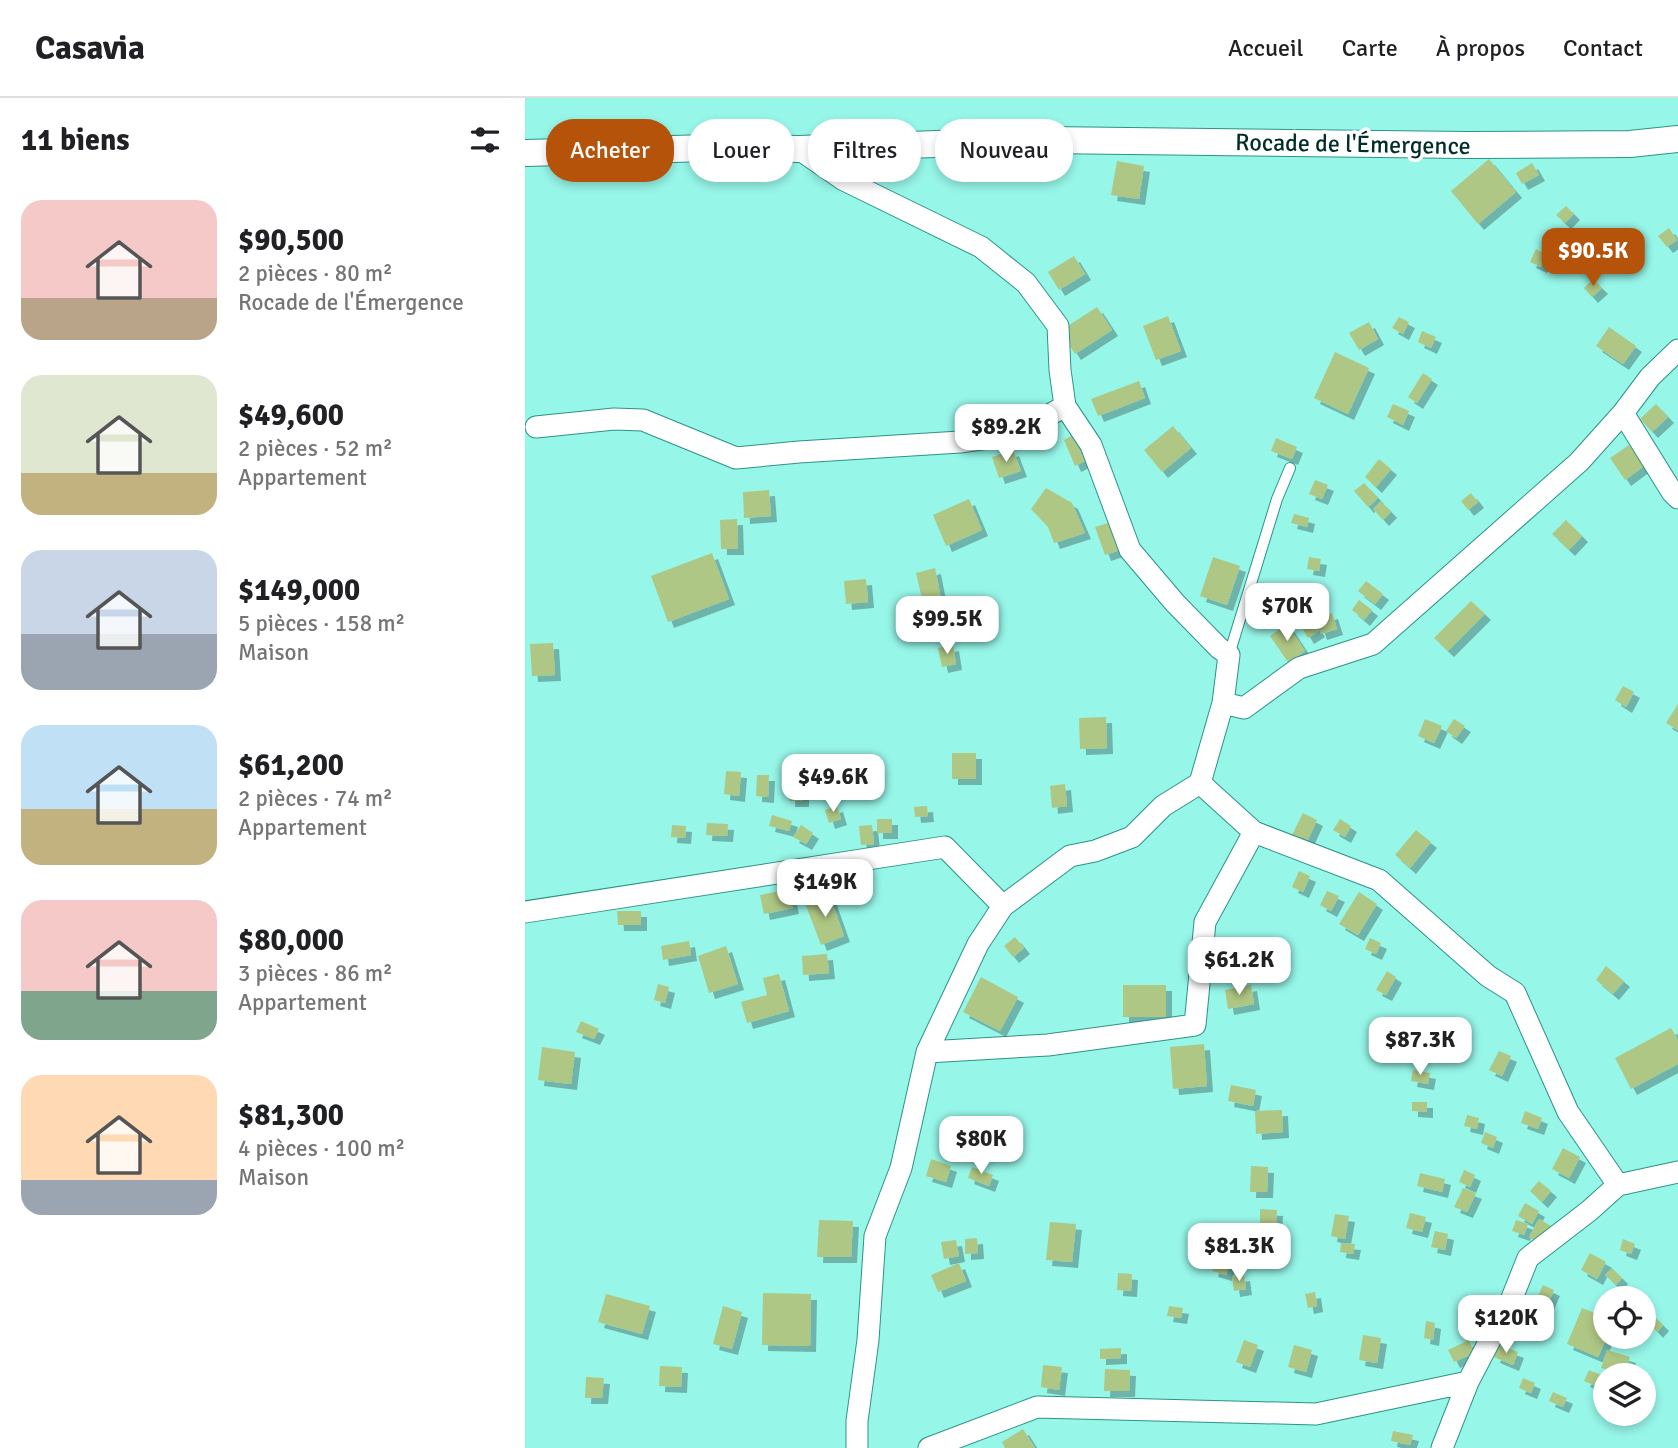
<!DOCTYPE html>
<html lang="fr">
<meta charset="utf-8">
<style>
body{margin:0;font-family:Signika,sans-serif;background:#f2f2f2;color:#202124;height:100vh;display:flex;flex-direction:column;font-size:26px;white-space:nowrap}
*{box-sizing:border-box;margin:0}
p{font-size:23px;color:#757577}
.icon{flex:none;width:38px;height:38px;fill:none;stroke:currentColor;stroke-width:2;stroke-linecap:round;stroke-linejoin:round}
.map{position:relative;flex:1;overflow:hidden}
.drawer{display:flex;flex-direction:column;background:#fff;width:525px}
.drawer>*{flex:none}
.top-card{position:absolute;left:21px;top:21px;width:665px;height:63px;display:flex;gap:14px}
.buttons{position:absolute;left:1068px;top:1188px;display:grid;gap:14px}
.buttons a{display:grid;place-items:center;width:63px;height:63px;border-radius:50%;background:#fff;box-shadow:0 4px 10px #0003;font-size:35px}
.price{position:absolute;translate:-50% -60px;padding:0 16px;border-radius:14px;background:#fff;color:#222;font-size:23px;line-height:46px;filter:drop-shadow(0 2px 4px #0008)}
.price::after{content:'';position:absolute;left:50%;top:42px;width:21px;height:16px;margin-left:-10px;background:inherit;clip-path:polygon(0 0,100% 0,50% 100%)}
.price.on{background:#b45309;color:#fff}
ul{padding:0;list-style:none}
li{display:flex;align-items:center;gap:21px;height:175px;padding:0 21px}
li span{display:grid;place-items:center;flex:none;width:196px;height:140px;border-radius:21px;color:#555}
li>.icon{margin-inline-start:auto}
span .icon{width:84px;height:84px;fill:#fffc;stroke-width:1}
li b{font-size:30px}
h2{display:flex;justify-content:space-between;align-items:center;height:84px;padding:0 21px;font-size:30px}
.pill{padding:0 24px;border-radius:28px;background:#fff;box-shadow:0 4px 10px #0003;font-size:24px;line-height:63px}
.pill.on{background:#b45309;color:#fff}
header{display:flex;align-items:center;gap:42px;box-sizing:border-box;height:98px;padding:0 35px;background:#fff;border-bottom:2px solid #e0e0e0}
header strong{font-size:33px}
nav{display:flex;gap:38px;margin-inline-start:auto;font-size:24px}
main{display:flex;flex:1;min-height:0}
.map>svg:first-child{display:block}
</style>
<header>
<strong>Casavia</strong>
<nav><a>Accueil</a><a>Carte</a><a>À propos</a><a>Contact</a></nav>
</header>
<main>
<section class="drawer">
<h2>11 biens<svg class="icon" aria-label="filters" viewBox="0 0 24 24"><path d="M4 7h16M4 17h16"/><circle cx="9" cy="7" r="2"/><circle cx="15" cy="17" r="2"/></svg></h2>
<ul>
<li><span style="background:linear-gradient(#f6c9c9 70%,#b9a48a 0)"><svg class="icon" aria-label="home" viewBox="0 0 24 24"><path d="M3 11l9-7 9 7M6 9v11h12V9"/></svg></span><div><b>$90,500</b><p>2 pièces · 80 m²</p><p>Rocade de l'Émergence</p></div></li>
<li><span style="background:linear-gradient(#dfe7d0 70%,#c2b280 0)"><svg class="icon" aria-label="home" viewBox="0 0 24 24"><path d="M3 11l9-7 9 7M6 9v11h12V9"/></svg></span><div><b>$49,600</b><p>2 pièces · 52 m²</p><p>Appartement</p></div></li>
<li><span style="background:linear-gradient(#c9d6e8 60%,#9aa5b1 0)"><svg class="icon" aria-label="home" viewBox="0 0 24 24"><path d="M3 11l9-7 9 7M6 9v11h12V9"/></svg></span><div><b>$149,000</b><p>5 pièces · 158 m²</p><p>Maison</p></div></li>
<li><span style="background:linear-gradient(#bfe0f5 60%,#c2b280 0)"><svg class="icon" aria-label="home" viewBox="0 0 24 24"><path d="M3 11l9-7 9 7M6 9v11h12V9"/></svg></span><div><b>$61,200</b><p>2 pièces · 74 m²</p><p>Appartement</p></div></li>
<li><span style="background:linear-gradient(#f6c9c9 65%,#7fa58c 0)"><svg class="icon" aria-label="home" viewBox="0 0 24 24"><path d="M3 11l9-7 9 7M6 9v11h12V9"/></svg></span><div><b>$80,000</b><p>3 pièces · 86 m²</p><p>Appartement</p></div></li>
<li><span style="background:linear-gradient(#ffd9b3 75%,#9aa5b1 0)"><svg class="icon" aria-label="home" viewBox="0 0 24 24"><path d="M3 11l9-7 9 7M6 9v11h12V9"/></svg></span><div><b>$81,300</b><p>4 pièces · 100 m²</p><p>Maison</p></div></li>
</ul>
</section>
<div class="map">
<svg width="1153" height="1350" viewBox="0 0 1153 1350">
<defs>
<filter id="shadow"><feDropShadow dx="6" dy="6" stdDeviation="0" flood-color="#0004"/></filter>
</defs>
<rect width="100%" height="100%" fill="#96f6e8"/>
<path fill="#afc784" filter="url(#shadow)" d="M 964,61 L 991,94 L 953,126 L 926,93 Z
M 592,63 L 619,68 L 614,101 L 586,97 Z
M 1007,65 L 1014,77 L 997,86 L 991,75 Z
M 1041,108 L 1049,116 L 1040,125 L 1031,117 Z
M 1144,130 L 1152,142 L 1142,149 L 1133,138 Z
M 1011,151 L 1022,157 L 1016,169 L 1005,164 Z
M 549,158 L 560,176 L 534,192 L 523,174 Z
M 1068,181 L 1077,190 L 1067,199 L 1059,190 Z
M 572,209 L 587,232 L 550,256 L 535,233 Z
M 643,218 L 656,253 L 631,262 L 618,228 Z
M 874,219 L 884,224 L 878,236 L 867,230 Z
M 844,224 L 853,241 L 834,252 L 824,235 Z
M 1084,229 L 1111,248 L 1098,266 L 1071,248 Z
M 897,233 L 911,239 L 906,250 L 893,244 Z
M 810,254 L 844,270 L 823,316 L 789,300 Z
M 898,275 L 907,281 L 892,305 L 883,299 Z
M 614,283 L 620,300 L 573,318 L 566,301 Z
M 868,306 L 884,313 L 878,327 L 862,319 Z
M 1131,306 L 1143,319 L 1127,334 L 1115,321 Z
M 648,328 L 666,350 L 637,374 L 619,352 Z
M 548,337 L 560,363 L 550,368 L 539,342 Z
M 751,340 L 772,349 L 767,361 L 746,353 Z
M 1104,347 L 1119,368 L 1100,382 L 1085,360 Z
M 488,352 L 496,373 L 474,380 L 467,359 Z
M 854,361 L 866,371 L 851,389 L 840,379 Z
M 790,382 L 803,387 L 797,401 L 784,396 Z
M 839,385 L 853,400 L 843,409 L 829,393 Z
M 521,390 L 547,405 L 560,435 L 529,445 L 523,429 L 506,411 Z
M 244,392 L 246,418 L 219,420 L 218,394 Z
M 946,395 L 953,404 L 943,412 L 936,403 Z
M 444,401 L 457,432 L 421,448 L 408,417 Z
M 856,403 L 866,414 L 858,422 L 848,411 Z
M 769,416 L 784,420 L 782,429 L 766,425 Z
M 212,421 L 213,451 L 196,451 L 195,422 Z
M 1041,422 L 1057,438 L 1044,452 L 1027,436 Z
M 586,424 L 595,452 L 580,457 L 570,429 Z
M 187,455 L 204,501 L 143,524 L 126,478 Z
M 688,459 L 715,468 L 702,507 L 675,498 Z
M 784,459 L 796,461 L 794,473 L 782,471 Z
M 410,470 L 416,501 L 398,505 L 391,475 Z
M 341,481 L 343,504 L 321,506 L 319,483 Z
M 841,483 L 858,496 L 850,506 L 833,493 Z
M 834,502 L 847,512 L 839,522 L 827,512 Z
M 946,503 L 960,516 L 923,553 L 909,540 Z
M 422,509 L 424,521 L 404,525 L 402,512 Z
M 807,515 L 812,531 L 796,536 L 791,520 Z
M 786,521 L 794,533 L 783,540 L 776,528 Z
M 762,526 L 780,553 L 763,564 L 745,538 Z
M 28,545 L 30,577 L 7,578 L 5,546 Z
M 428,547 L 431,566 L 417,569 L 413,550 Z
M 1098,588 L 1109,594 L 1101,609 L 1090,602 Z
M 1153,606 L 1153,632 L 1141,625 Z
M 581,619 L 582,650 L 555,651 L 554,620 Z
M 900,621 L 917,628 L 909,645 L 893,638 Z
M 929,621 L 940,628 L 931,640 L 921,633 Z
M 427,655 L 451,655 L 451,681 L 427,681 Z
M 201,673 L 216,674 L 214,698 L 199,696 Z
M 232,677 L 244,677 L 243,699 L 231,698 Z
M 265,682 L 278,682 L 278,703 L 264,703 Z
M 312,683 L 334,684 L 333,694 L 312,693 Z
M 540,686 L 542,708 L 527,710 L 525,688 Z
M 312,708 L 316,721 L 304,725 L 300,712 Z
M 402,708 L 403,718 L 390,719 L 389,709 Z
M 778,715 L 792,722 L 782,744 L 767,737 Z
M 247,717 L 267,723 L 264,733 L 244,728 Z
M 352,721 L 367,721 L 367,735 L 352,735 Z
M 815,721 L 826,728 L 820,739 L 808,732 Z
M 182,725 L 203,726 L 202,738 L 181,737 Z
M 147,727 L 161,728 L 160,740 L 146,739 Z
M 276,727 L 288,735 L 281,746 L 268,739 Z
M 347,727 L 349,746 L 336,747 L 334,728 Z
M 891,732 L 906,744 L 885,770 L 870,757 Z
M 774,773 L 785,778 L 778,794 L 767,789 Z
M 264,791 L 268,810 L 239,816 L 235,797 Z
M 802,793 L 814,798 L 806,813 L 795,807 Z
M 834,794 L 852,806 L 833,837 L 814,826 Z
M 304,796 L 319,838 L 296,847 L 280,805 Z
M 92,813 L 116,813 L 116,827 L 93,827 Z
M 490,839 L 499,850 L 488,859 L 479,848 Z
M 845,840 L 856,845 L 851,856 L 840,851 Z
M 164,843 L 166,857 L 138,862 L 136,848 Z
M 201,848 L 213,886 L 184,895 L 173,858 Z
M 302,856 L 304,875 L 278,877 L 277,858 Z
M 1081,868 L 1099,883 L 1088,896 L 1071,882 Z
M 862,873 L 871,879 L 861,897 L 851,892 Z
M 254,876 L 264,913 L 222,925 L 216,904 L 242,897 L 238,880 Z
M 456,879 L 493,899 L 475,933 L 438,914 Z
M 133,886 L 144,889 L 140,905 L 129,902 Z
M 598,887 L 641,887 L 641,919 L 598,919 Z
M 726,887 L 729,906 L 703,911 L 700,892 Z
M 56,923 L 74,931 L 69,941 L 51,934 Z
M 1146,930 L 1153,942 L 1153,966 L 1106,991 L 1090,960 Z
M 679,946 L 682,988 L 648,991 L 645,949 Z
M 17,949 L 50,954 L 46,986 L 13,982 Z
M 974,953 L 986,958 L 977,978 L 964,972 Z
M 888,972 L 905,975 L 903,986 L 886,983 Z
M 706,987 L 731,992 L 728,1008 L 703,1003 Z
M 887,1004 L 902,1004 L 902,1014 L 887,1013 Z
M 757,1012 L 758,1034 L 731,1036 L 730,1013 Z
M 1000,1013 L 1017,1020 L 1013,1031 L 996,1025 Z
M 942,1017 L 954,1020 L 952,1031 L 939,1028 Z
M 960,1034 L 972,1039 L 968,1050 L 956,1045 Z
M 1038,1050 L 1055,1059 L 1044,1080 L 1027,1071 Z
M 406,1061 L 426,1068 L 421,1084 L 401,1078 Z
M 726,1068 L 743,1069 L 742,1094 L 725,1094 Z
M 447,1069 L 468,1077 L 464,1088 L 443,1080 Z
M 939,1072 L 950,1077 L 945,1089 L 934,1084 Z
M 895,1075 L 920,1081 L 917,1094 L 892,1088 Z
M 1014,1083 L 1026,1093 L 1017,1104 L 1005,1093 Z
M 938,1090 L 951,1095 L 942,1114 L 929,1109 Z
M 1000,1105 L 1014,1113 L 1007,1126 L 993,1118 Z
M 735,1111 L 752,1112 L 751,1126 L 735,1126 Z
M 885,1115 L 901,1119 L 897,1134 L 881,1130 Z
M 810,1116 L 824,1118 L 820,1141 L 806,1138 Z
M 1014,1121 L 1026,1128 L 1015,1146 L 1004,1139 Z
M 294,1122 L 328,1123 L 326,1159 L 292,1159 Z
M 991,1122 L 1003,1126 L 999,1137 L 987,1133 Z
M 525,1124 L 551,1126 L 547,1164 L 521,1162 Z
M 910,1133 L 923,1136 L 920,1152 L 906,1149 Z
M 452,1140 L 453,1155 L 440,1156 L 440,1141 Z
M 1098,1141 L 1110,1146 L 1106,1156 L 1095,1152 Z
M 431,1142 L 434,1158 L 419,1161 L 416,1144 Z
M 816,1145 L 830,1146 L 828,1156 L 815,1154 Z
M 1065,1155 L 1081,1164 L 1072,1181 L 1056,1172 Z
M 690,1162 L 704,1166 L 701,1177 L 687,1173 Z
M 434,1165 L 441,1183 L 413,1194 L 406,1177 Z
M 1087,1170 L 1097,1180 L 1091,1187 L 1080,1177 Z
M 593,1175 L 607,1176 L 606,1193 L 592,1192 Z
M 719,1177 L 721,1191 L 709,1193 L 707,1179 Z
M 1018,1187 L 1029,1192 L 1022,1208 L 1011,1203 Z
M 790,1194 L 792,1208 L 783,1210 L 780,1196 Z
M 238,1195 L 286,1196 L 285,1248 L 237,1247 Z
M 81,1196 L 125,1208 L 117,1236 L 73,1224 Z
M 961,1203 L 965,1215 L 940,1224 L 936,1211 Z
M 198,1208 L 217,1214 L 207,1251 L 188,1246 Z
M 644,1208 L 658,1210 L 656,1220 L 642,1218 Z
M 1057,1210 L 1080,1219 L 1080,1239 L 1082,1239 L 1073,1259 L 1042,1246 Z
M 1128,1217 L 1138,1227 L 1132,1234 L 1122,1223 Z
M 901,1223 L 910,1225 L 908,1242 L 899,1240 Z
M 838,1237 L 856,1240 L 852,1265 L 834,1262 Z
M 719,1242 L 733,1247 L 725,1269 L 711,1264 Z
M 944,1242 L 949,1255 L 929,1264 L 923,1252 Z
M 769,1247 L 787,1252 L 781,1274 L 763,1269 Z
M 974,1247 L 993,1254 L 988,1267 L 969,1259 Z
M 596,1250 L 596,1260 L 575,1261 L 575,1251 Z
M 1082,1252 L 1105,1259 L 1100,1276 L 1076,1270 Z
M 518,1267 L 537,1269 L 534,1292 L 516,1289 Z
M 135,1268 L 157,1269 L 156,1289 L 134,1288 Z
M 580,1271 L 605,1272 L 604,1293 L 579,1293 Z
M 1064,1272 L 1079,1278 L 1074,1289 L 1059,1283 Z
M 61,1279 L 79,1280 L 77,1300 L 60,1300 Z
M 998,1280 L 1010,1285 L 1006,1295 L 994,1290 Z
M 1028,1294 L 1042,1300 L 1038,1309 L 1024,1303 Z
M 498,1331 L 510,1350 L 480,1350 L 477,1344 Z
M 868,1333 L 888,1337 L 885,1347 L 866,1343 Z"/>
<g fill="none" stroke-linecap="round" stroke-linejoin="round">
<g stroke="#2c9388" stroke-width="12">
<path id="service" d="M 704,557 L 752,401 L 765,370"/>
</g>
<g stroke="#2c9388" stroke-width="23">
<path id="minor" d="M 1098,315 L 1147,394 L 1153,400
M 11,329 L 89,321 L 118,322 L 211,360 L 274,354 L 435,344 L 491,336 L 540,308 L 535,272 L 533,228 L 501,185 L 456,149 L 319,82 L 274,51
M 698,605 L 719,610 L 774,570 L 848,546 L 1054,364 L 1098,315 L 1125,279 L 1153,252
M 675,685 L 729,734 L 854,782 L 963,878 L 990,895 L 1043,1014 L 1093,1087
M 0,814 L 420,749 L 478,808 L 545,758 L 570,753 L 607,739 L 638,708 L 675,685 L 698,605 L 704,557 L 694,550 L 650,505 L 605,452 L 566,347 L 540,308
M 402,954 L 523,947 L 670,927 L 680,824 L 729,734
M 332,1350 L 332,1323 L 343,1242 L 350,1138 L 376,1070 L 402,954 L 453,846 L 478,808
M 404,1350 L 512,1309 L 791,1316 L 943,1284 L 987,1200 L 1003,1160 L 1064,1113 L 1093,1087 L 1153,1074
M 917,1350 L 943,1284"/>
</g>
<g stroke="#2c9388" stroke-width="28">
<path id="tertiary" d="M 0,55 L 184,50 L 274,51 L 521,42 L 942,47 L 1105,46 L 1153,41"/>
</g>
<use href="#service" stroke="#fff" stroke-width="10"/>
<use href="#minor" stroke="#fff" stroke-width="21"/>
<use href="#tertiary" stroke="#fff" stroke-width="26"/>
</g>
<g text-anchor="middle" dominant-baseline="central" stroke-width="7" stroke-linejoin="round" paint-order="stroke">
<g font-size="24" fill="#012e29" stroke="#fff">
<text transform="translate(828 46) rotate(1)">Rocade de l'Émergence</text>
</g>
</g>
</svg>
<div class="buttons">
<a><svg class="icon" aria-label="locate" viewBox="0 0 24 24"><circle cx="12" cy="12" r="6"/><path d="M12 2v4M12 18v4M2 12h4M18 12h4"/></svg></a>
<a><svg class="icon" aria-label="layers" viewBox="0 0 24 24"><path d="M12 4l9 5-9 5-9-5zM3 14l9 5 9-5"/></svg></a>
</div>
<b class="price on" style="left:1068px;top:190px">$90.5K</b>
<b class="price" style="left:481px;top:366px">$89.2K</b>
<b class="price" style="left:762px;top:545px">$70K</b>
<b class="price" style="left:422px;top:558px">$99.5K</b>
<b class="price" style="left:308px;top:716px">$49.6K</b>
<b class="price" style="left:300px;top:821px">$149K</b>
<b class="price" style="left:714px;top:899px">$61.2K</b>
<b class="price" style="left:895px;top:979px">$87.3K</b>
<b class="price" style="left:456px;top:1078px">$80K</b>
<b class="price" style="left:714px;top:1185px">$81.3K</b>
<b class="price" style="left:981px;top:1257px">$120K</b>
<div class="top-card">
<a class="pill on">Acheter</a>
<a class="pill">Louer</a>
<a class="pill">Filtres</a>
<a class="pill">Nouveau</a>
</div>
</div>
</main>
